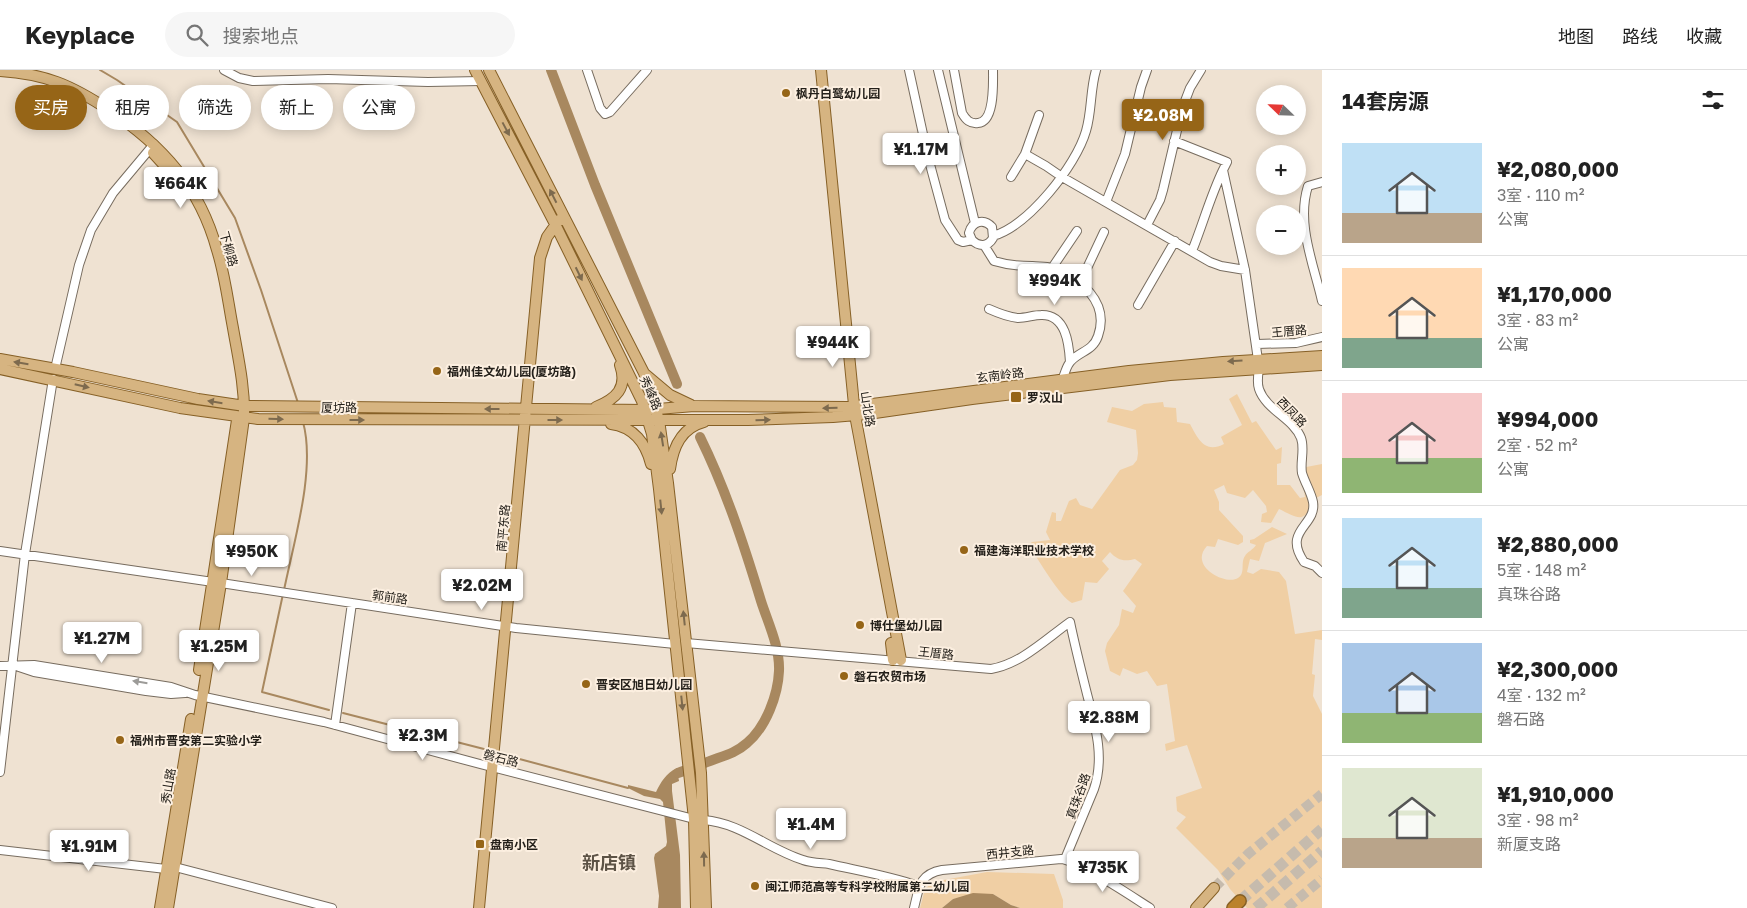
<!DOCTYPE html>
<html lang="zh">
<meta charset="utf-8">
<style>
body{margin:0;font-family:"Golos Text","Noto Sans SC",sans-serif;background:#f6f6f6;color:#222;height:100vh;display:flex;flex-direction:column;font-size:19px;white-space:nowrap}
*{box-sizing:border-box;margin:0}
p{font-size:16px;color:#767676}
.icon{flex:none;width:28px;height:28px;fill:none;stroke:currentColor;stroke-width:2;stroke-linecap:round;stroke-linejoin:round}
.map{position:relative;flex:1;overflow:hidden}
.drawer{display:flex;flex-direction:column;background:#fff;width:425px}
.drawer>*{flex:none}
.hud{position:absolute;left:15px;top:15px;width:475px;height:45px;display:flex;gap:10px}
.needle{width:32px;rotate:293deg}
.buttons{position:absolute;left:1256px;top:15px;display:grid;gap:10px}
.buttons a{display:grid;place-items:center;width:50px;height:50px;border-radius:50%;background:#fff;box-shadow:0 2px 12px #0003;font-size:25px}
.price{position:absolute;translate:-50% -42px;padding:0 11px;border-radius:5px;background:#fff;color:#222;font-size:16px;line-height:32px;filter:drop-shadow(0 1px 2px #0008)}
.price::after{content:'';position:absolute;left:50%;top:30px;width:15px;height:11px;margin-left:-8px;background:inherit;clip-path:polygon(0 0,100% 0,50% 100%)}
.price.on{background:#966517;color:#fff}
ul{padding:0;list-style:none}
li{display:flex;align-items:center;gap:15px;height:125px;padding:0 20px}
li+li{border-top:1px solid #e0e0e0}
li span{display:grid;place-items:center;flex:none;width:140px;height:100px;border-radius:0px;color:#555}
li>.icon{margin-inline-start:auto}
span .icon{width:60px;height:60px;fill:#fffc;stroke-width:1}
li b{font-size:21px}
h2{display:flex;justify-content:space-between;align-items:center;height:60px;padding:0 20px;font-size:21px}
.pill{padding:0 18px;border-radius:22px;background:#fff;box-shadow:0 2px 12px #0003;font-size:18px;line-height:45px}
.pill.on{background:#966517;color:#fff}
header{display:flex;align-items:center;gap:30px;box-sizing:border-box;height:70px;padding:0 25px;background:#fff;border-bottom:1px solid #e0e0e0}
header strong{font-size:24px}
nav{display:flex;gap:28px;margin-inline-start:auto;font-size:18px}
.search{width:350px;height:45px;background:#f6f6f6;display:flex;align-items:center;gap:12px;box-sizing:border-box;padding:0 18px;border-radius:28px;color:#767676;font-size:19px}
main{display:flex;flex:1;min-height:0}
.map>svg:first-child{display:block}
</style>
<header>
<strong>Keyplace</strong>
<div class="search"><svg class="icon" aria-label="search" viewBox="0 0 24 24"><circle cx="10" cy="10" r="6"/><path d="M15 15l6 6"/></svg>搜索地点</div>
<nav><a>地图</a><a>路线</a><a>收藏</a></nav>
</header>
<main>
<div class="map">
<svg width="1322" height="838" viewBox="0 0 1322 838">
<rect width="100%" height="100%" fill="#efe2d2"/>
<path fill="#f0cfa4" d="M 1237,324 L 1252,353 L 1256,351 L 1276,380 L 1282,377 L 1281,393 L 1277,394 L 1277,415 L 1290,415 L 1300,428 L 1305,427 L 1301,398 L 1322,394 L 1322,425 L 1312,430 C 1305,455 1298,448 1279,439 L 1271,453 L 1261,452 L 1262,444 L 1267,442 L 1266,436 L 1253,420 L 1245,428 L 1227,423 L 1224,415 L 1214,420 L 1219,432 L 1219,440 L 1243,466 L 1243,472 L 1238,475 L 1218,469 L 1215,477 L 1207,476 C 1188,496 1226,516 1238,508 C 1246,503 1240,493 1245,486 C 1247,482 1253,480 1256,475 L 1250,473 L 1250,470 L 1254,469 L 1272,457 L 1287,464 L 1265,473 L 1259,491 L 1250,489 L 1247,502 L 1253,504 L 1261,499 L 1279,502 L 1286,511 L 1295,564 L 1322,560 L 1322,570 L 1315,569 L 1312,604 L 1315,605 L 1313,626 L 1322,644 L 1322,838 L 1247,838 L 1230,819 L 1218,800 L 1176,758 L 1186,747 L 1177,741 L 1176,727 L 1202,718 L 1187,675 L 1166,681 L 1165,674 L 1175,671 L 1167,614 L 1157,616 L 1147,601 L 1137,604 L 1123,598 L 1120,606 L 1110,601 L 1105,581 L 1107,573 L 1119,555 L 1122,539 L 1133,543 L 1136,536 L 1123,521 L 1142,494 L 1135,489 C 1124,492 1117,490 1110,482 L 1102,491 L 1109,499 L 1097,513 L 1085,512 L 1082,530 L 1072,533 C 1059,526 1038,488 1028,475 L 1032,472 L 1050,470 L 1046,462 L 1052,442 L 1056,443 L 1056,451 L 1061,451 L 1069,431 L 1076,428 L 1080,435 L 1092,439 L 1120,400 L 1133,395 L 1137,390 L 1138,383 L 1136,360 L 1107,352 L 1112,337 L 1132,341 L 1144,334 L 1163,332 L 1164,337 L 1176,338 L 1177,352 L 1190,354 C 1198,369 1205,384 1224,374 L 1221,367 L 1242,355 L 1229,329 Z
M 987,802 L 1054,804 L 1063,830 L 1063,838 L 1020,838 L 1011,835 L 993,824 L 953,829 L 942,838 L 920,838 L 925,819 L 933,812 Z"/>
<path fill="#a8885f" d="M 677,698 L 679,711 L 672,714 L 672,721 L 680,785 L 681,838 L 658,838 L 659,826 L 654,788 L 655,784 L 666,776 L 667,772 L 663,732 L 660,729 L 644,726 L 628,718 L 628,715 L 656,722 C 661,712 666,703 677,698 Z
M 973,823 L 993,824 L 1011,835 L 1020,838 L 942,838 L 953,829 Z"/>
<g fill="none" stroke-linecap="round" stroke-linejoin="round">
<path stroke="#a8885f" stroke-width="2" d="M 100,0 L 117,10 L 177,52 L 235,148 L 261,220 L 298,333
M 284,520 C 294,471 316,399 303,352
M 283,524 L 262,622 L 329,640
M 343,643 L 484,679
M 512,687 L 628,718"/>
<path stroke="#a8885f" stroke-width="10" d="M 551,0 L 595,115 L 677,314
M 678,703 C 689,699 699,695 710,691 C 723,686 736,683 747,673 C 766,657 778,625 779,601 C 780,577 768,553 761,531 C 744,475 726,420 700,367"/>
<path stroke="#c6bbad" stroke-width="10" stroke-dasharray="10 5" stroke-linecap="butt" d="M 1214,818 L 1248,784 L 1322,724
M 1287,838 L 1322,809"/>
<path stroke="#c6bbad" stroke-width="11" stroke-dasharray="11 5.5" stroke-linecap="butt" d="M 1240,831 L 1322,759
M 1256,838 L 1322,781"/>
<g stroke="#776c5f" stroke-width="10">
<path id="minor" d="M 224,0 L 239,8 L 253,11 L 328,9 L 428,12 L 481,11
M 587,0 L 600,38 L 605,44 L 610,42 L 647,0
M 909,0 L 928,87 L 945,150 L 958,170 L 963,172 L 972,170 C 979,177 988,177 993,168 L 992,157 C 984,148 972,151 969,163 L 972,170
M 938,0 L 975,153
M 954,0 L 962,43 C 966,50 970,54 978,53 C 995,52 993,13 993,0
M 1174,71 L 1227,92 L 1223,100 L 1245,200 L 1258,290
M 1025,84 L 1046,96 L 1062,107 L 1210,192 L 1221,196 L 1245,200
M 1011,107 L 1025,84 L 1039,45
M 1322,112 L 1308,116 C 1296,154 1314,195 1322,231
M 1106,132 L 1125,84 L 1141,17 L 1147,0
M 1147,155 L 1160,130 L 1163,120 L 1182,39 L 1190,18 L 1201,0
M 993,166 C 1028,156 1076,96 1086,61 C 1092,41 1090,20 1096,0
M 984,175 L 994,191 C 1007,195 1019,196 1032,196 C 1038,197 1046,196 1051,198 C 1080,207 1110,232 1098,266 C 1093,281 1080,281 1071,291 C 1067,295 1066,300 1064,305
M 1192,181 C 1203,154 1210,127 1223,100
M 1052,198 L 1077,161
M 1080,213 L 1104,162
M 1138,235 L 1175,171
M 989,239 C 998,243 1008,247 1018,248 C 1026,248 1034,245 1041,245 C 1066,244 1069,274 1070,292
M 1257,274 L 1296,273 L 1322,267
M 55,299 L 79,195 L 91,160 L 113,123 L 154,74
M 1259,299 C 1258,305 1257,313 1259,319 C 1266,340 1294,349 1301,368 C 1305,379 1300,392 1302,403 C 1305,413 1311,422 1313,432 C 1317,456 1282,460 1304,492 L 1315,496 L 1322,503
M 0,481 L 213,512
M 221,513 L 516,558 L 675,574
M 686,573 L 991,599 C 1021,594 1046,569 1070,552 C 1075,576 1081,600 1087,624 C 1095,655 1105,687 1094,719 L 1065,789
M 0,596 L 34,595 L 171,617 L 195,625 L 324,652 L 480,694 L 694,749
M 19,597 L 34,602 L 146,621 L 171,624 L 185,623
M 335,655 L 352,533
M 0,702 L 25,484 L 53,309
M 704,750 C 741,753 768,779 803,790 C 811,793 821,793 829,794 C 860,801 890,806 919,816
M 0,780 L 166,799 L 175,797 L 332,838
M 914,838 C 919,818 919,804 942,800 L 1061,789 C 1080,791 1131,826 1150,838"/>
</g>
<g stroke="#866026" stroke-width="12">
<path id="major" d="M 475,0 L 555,154 L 642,331 L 652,364 L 659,419 L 694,749 L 696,838
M 489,0 L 644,303 L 659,350 L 668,413 L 701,703 L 706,838
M 821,0 L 855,345 L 901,590
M 0,1 C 46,4 71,15 109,40 C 162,75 200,117 217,180 C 225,205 228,232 233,258 C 238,287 245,317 244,348 L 221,513 L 168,838
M 153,83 L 173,105 L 185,122
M 0,289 L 73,302 L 198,329 L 245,336 L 646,340 L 694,336 L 849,337 L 1129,301 L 1223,292 L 1322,286
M 0,299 L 180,338 L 258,349 L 748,350 L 833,347 L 868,344 L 972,329 L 1170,305 L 1322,295
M 645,304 L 670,325 L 691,335
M 596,337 C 616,329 628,318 620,295
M 611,354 C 634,357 646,374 651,394
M 670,399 C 673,377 681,358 704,352
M 891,573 L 893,590
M 199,600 L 237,350
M 160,838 L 191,649
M 479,838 L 540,188 L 547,167 L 559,150
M 1196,838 L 1214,818"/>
</g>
<g stroke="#866026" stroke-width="14">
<path id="highway" d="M 1233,838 L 1240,831"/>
</g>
<use href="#minor" stroke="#fff" stroke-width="8"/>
<use href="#major" stroke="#d6b481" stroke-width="10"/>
<use href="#highway" stroke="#bb822d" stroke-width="11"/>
</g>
<defs><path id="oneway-solid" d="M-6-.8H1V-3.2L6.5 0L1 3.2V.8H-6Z" transform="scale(1.25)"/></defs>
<g fill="#7d6a4e">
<use href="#oneway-solid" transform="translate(506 59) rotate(62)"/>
<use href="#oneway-solid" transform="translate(553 126) rotate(-117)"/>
<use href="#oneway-solid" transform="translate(579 204) rotate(64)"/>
<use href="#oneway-solid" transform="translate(1235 291) rotate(177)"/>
<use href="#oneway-solid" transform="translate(21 293) rotate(-171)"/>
<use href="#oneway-solid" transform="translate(82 316) rotate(13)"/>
<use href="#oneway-solid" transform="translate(215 332) rotate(-171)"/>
<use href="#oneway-solid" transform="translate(830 338) rotate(179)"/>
<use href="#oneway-solid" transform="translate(492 339) rotate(-180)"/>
<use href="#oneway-solid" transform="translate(276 349) rotate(1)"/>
<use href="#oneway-solid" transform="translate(357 350)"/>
<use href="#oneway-solid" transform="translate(555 350)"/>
<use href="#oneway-solid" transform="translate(763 350) rotate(-2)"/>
<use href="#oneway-solid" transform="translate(662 369) rotate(-99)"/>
<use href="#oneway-solid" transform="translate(661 437) rotate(84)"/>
<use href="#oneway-solid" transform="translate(684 548) rotate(-96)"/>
<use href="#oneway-solid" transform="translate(682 633) rotate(84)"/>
<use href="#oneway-solid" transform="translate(704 789) rotate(-91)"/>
</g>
<use fill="#9c9b98" href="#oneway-solid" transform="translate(140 612) rotate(-171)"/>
<g fill="#966517" stroke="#fcefe0" stroke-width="2">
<circle cx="786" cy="23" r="5"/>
<circle cx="437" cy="301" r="5"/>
<rect x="1010" y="321" width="12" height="12" rx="2.5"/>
<circle cx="964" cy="480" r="5"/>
<circle cx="860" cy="555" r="5"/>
<circle cx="844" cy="606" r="5"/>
<circle cx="586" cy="614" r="5"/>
<circle cx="120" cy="670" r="5"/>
<rect x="475" y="769" width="10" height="10" rx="2.5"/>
<circle cx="755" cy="816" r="5"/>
</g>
<g text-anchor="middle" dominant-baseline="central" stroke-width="4" stroke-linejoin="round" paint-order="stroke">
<g font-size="12" font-weight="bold" fill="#24201a" stroke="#fcefe0" text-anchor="start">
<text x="796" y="23">枫丹白鹭幼儿园</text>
<text x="447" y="301">福州佳文幼儿园(厦坊路)</text>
<text x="1027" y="327">罗汉山</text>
<text x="974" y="480">福建海洋职业技术学校</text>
<text x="870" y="555">博仕堡幼儿园</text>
<text x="854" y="606">磐石农贸市场</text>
<text x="596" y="614">晋安区旭日幼儿园</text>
<text x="130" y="670">福州市晋安第二实验小学</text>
<text x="490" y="774">盘南小区</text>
<text x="765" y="816">闽江师范高等专科学校附属第二幼儿园</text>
</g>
<g font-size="12" fill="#24201a" stroke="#fcefe0">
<text transform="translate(229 179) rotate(74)">下柳路</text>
<text transform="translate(1289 261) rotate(-5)">王厝路</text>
<text transform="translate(1000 305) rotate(-7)">玄南岭路</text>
<text transform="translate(651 323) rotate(66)">秀峰路</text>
<text x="339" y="337">厦坊路</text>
<text transform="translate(868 339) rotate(81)">山北路</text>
<text transform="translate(1292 342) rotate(46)">西凤路</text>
<text transform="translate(503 458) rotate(-85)">南平东路</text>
<text transform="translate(390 527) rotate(8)">郭前路</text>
<text transform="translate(936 583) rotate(6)">王厝路</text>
<text transform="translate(501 688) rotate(14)">磐石路</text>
<text transform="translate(168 716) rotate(-81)">秀山路</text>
<text transform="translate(1078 726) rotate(-70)">真珠谷路</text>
<text transform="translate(1010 782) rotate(-6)">西井支路</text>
</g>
<g font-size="18" font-weight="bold" fill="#5d5346" stroke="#fcefe0">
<text x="609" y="792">新店镇</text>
</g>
</g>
</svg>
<div class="buttons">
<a><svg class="needle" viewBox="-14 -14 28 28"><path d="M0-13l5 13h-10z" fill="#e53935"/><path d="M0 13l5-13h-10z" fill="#767676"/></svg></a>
<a>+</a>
<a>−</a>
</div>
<b class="price on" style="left:1163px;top:71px">¥2.08M</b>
<b class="price" style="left:921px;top:105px">¥1.17M</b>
<b class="price" style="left:181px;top:139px">¥664K</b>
<b class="price" style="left:1055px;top:236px">¥994K</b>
<b class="price" style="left:833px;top:298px">¥944K</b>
<b class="price" style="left:252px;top:507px">¥950K</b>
<b class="price" style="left:482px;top:541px">¥2.02M</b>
<b class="price" style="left:102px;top:594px">¥1.27M</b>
<b class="price" style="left:219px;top:602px">¥1.25M</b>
<b class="price" style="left:1109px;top:673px">¥2.88M</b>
<b class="price" style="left:423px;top:691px">¥2.3M</b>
<b class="price" style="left:811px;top:780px">¥1.4M</b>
<b class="price" style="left:89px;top:802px">¥1.91M</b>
<b class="price" style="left:1103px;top:823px">¥735K</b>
<div class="hud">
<a class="pill on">买房</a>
<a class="pill">租房</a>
<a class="pill">筛选</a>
<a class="pill">新上</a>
<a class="pill">公寓</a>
</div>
</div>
<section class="drawer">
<h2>14套房源<svg class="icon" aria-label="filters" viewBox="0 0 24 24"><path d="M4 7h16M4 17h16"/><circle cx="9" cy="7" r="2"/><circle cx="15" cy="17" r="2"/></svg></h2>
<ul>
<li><span style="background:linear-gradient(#bfe0f5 70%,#b9a48a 0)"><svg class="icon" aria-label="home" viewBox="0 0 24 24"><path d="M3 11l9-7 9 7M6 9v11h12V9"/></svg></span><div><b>¥2,080,000</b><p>3室 · 110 m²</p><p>公寓</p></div></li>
<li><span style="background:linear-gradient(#ffd9b3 70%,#7fa58c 0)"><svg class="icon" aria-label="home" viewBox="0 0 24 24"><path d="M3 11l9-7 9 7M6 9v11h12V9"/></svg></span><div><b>¥1,170,000</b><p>3室 · 83 m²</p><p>公寓</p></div></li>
<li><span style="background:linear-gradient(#f6c9c9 65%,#8fb573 0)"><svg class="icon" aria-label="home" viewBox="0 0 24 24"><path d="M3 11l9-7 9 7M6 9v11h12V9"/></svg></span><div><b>¥994,000</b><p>2室 · 52 m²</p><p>公寓</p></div></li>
<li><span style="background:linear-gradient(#bfe0f5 70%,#7fa58c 0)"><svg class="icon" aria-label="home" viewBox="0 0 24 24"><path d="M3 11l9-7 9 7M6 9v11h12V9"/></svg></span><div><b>¥2,880,000</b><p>5室 · 148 m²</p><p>真珠谷路</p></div></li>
<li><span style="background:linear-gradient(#a9c7e8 70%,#8fb573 0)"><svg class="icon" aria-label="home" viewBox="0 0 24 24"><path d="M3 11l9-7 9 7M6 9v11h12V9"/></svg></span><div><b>¥2,300,000</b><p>4室 · 132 m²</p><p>磐石路</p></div></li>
<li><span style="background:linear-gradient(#dfe7d0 70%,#b9a48a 0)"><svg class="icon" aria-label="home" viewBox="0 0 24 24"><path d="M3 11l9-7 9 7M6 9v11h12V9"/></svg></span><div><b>¥1,910,000</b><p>3室 · 98 m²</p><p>新厦支路</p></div></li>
</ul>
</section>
</main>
